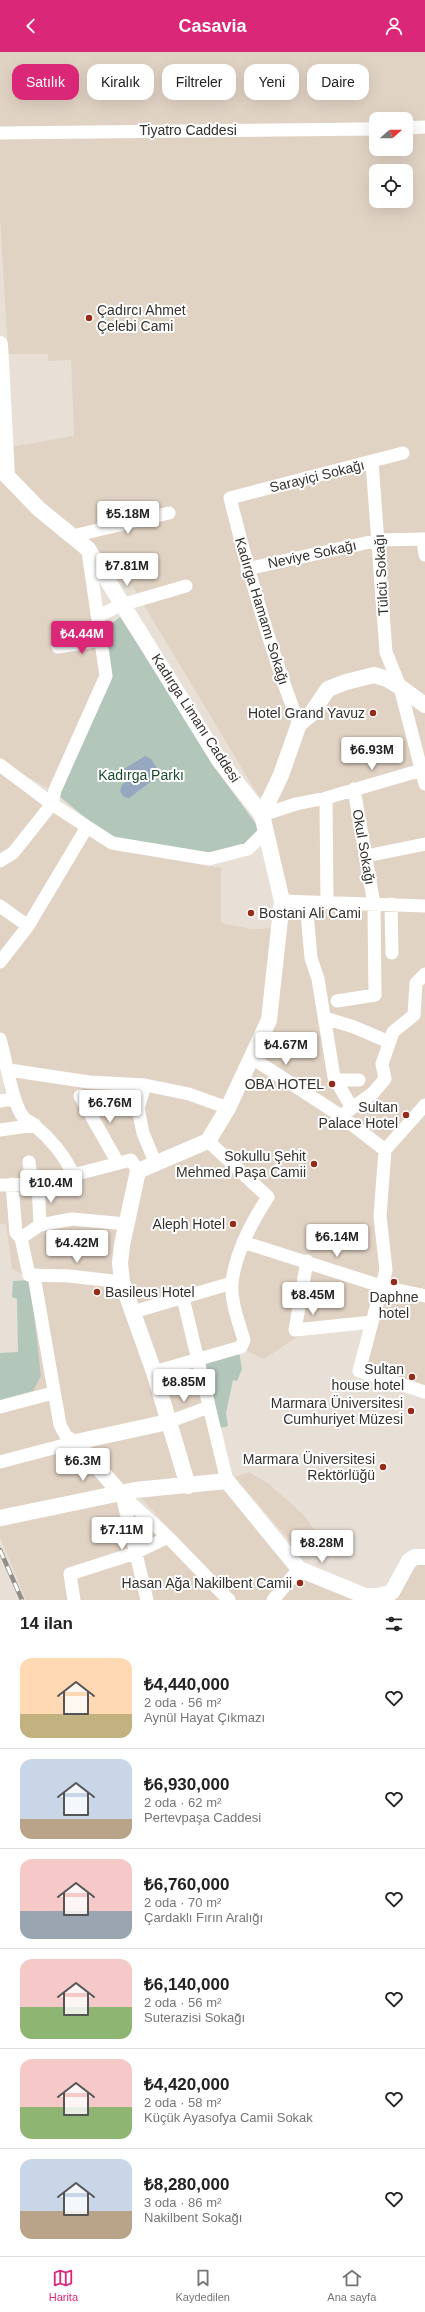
<!DOCTYPE html>
<html lang="tr">
<meta charset="utf-8">
<style>
body{margin:0;font-family:Helvetica,sans-serif;background:#f6f6f6;color:#222;height:100vh;display:flex;flex-direction:column;font-size:15px;white-space:nowrap}
*{box-sizing:border-box;margin:0}
p{font-size:13px;color:#767676}
.icon{flex:none;width:22px;height:22px;fill:none;stroke:currentColor;stroke-width:2;stroke-linecap:round;stroke-linejoin:round}
.map{position:relative;height:1548px;overflow:hidden}
.sheet{display:flex;flex-direction:column;background:#fff;flex:1}
.sheet>*{flex:none}
.banner{position:absolute;left:12px;top:12px;width:401px;height:36px;display:flex;gap:8px}
.needle{width:26px;rotate:70deg}
.fabs{position:absolute;left:369px;top:60px;display:grid;gap:8px}
.fabs a{display:grid;place-items:center;width:44px;height:44px;border-radius:8px;background:#fff;box-shadow:0 4px 16px #0002;font-size:20px}
.price{position:absolute;translate:-50% -34px;padding:0 9px;border-radius:4px;background:#fff;color:#222;font-size:13px;line-height:26px;filter:drop-shadow(0 1px 2px #0008)}
.price::after{content:'';position:absolute;left:50%;top:24px;width:12px;height:9px;margin-left:-6px;background:inherit;clip-path:polygon(0 0,100% 0,50% 100%)}
.price.active{background:#db2777;color:#fff}
ul{padding:0;list-style:none}
li{display:flex;align-items:center;gap:12px;height:100px;padding:0 20px}
li+li{border-top:1px solid #e0e0e0}
li span{display:grid;place-items:center;flex:none;width:112px;height:80px;border-radius:12px;color:#555}
li>.icon{margin-inline-start:auto}
span .icon{width:48px;height:48px;fill:#fffc;stroke-width:1}
li b{font-size:17px}
h2{display:flex;justify-content:space-between;align-items:center;height:48px;padding:0 20px;font-size:17px}
.pill{padding:0 14px;border-radius:12px;background:#fff;box-shadow:0 4px 16px #0002;font-size:14px;line-height:36px}
.pill.active{background:#db2777;color:#fff}
header{display:flex;justify-content:space-between;align-items:center;height:52px;padding:0 20px;background:#db2777;color:#fff;font-size:18px;font-weight:700}
.dock{display:flex;justify-content:space-around;align-items:center;height:56px;border-top:1px solid #e0e0e0;background:#fff;font-size:11px;color:#767676}
.dock a{display:grid;justify-items:center;gap:2px}
.dock .active{color:#db2777}
.map>svg:first-child{display:block}
</style>
<header><svg class="icon" aria-label="back" viewBox="0 0 24 24"><path d="M15 5l-7 7 7 7"/></svg>Casavia<svg class="icon" aria-label="person" viewBox="0 0 24 24"><circle cx="12" cy="8" r="4"/><path d="M4 21q1-7 8-7t8 7"/></svg></header>
<div class="map">
<svg width="425" height="1548" viewBox="0 0 425 1548">
<rect width="100%" height="100%" fill="#e8e0d7"/>
<path fill="#e1d3c4" fill-rule="evenodd" d="M 0,0 L 425,0 L 425,69 L 376,67 L 376,70 L 0,76 Z
M 406,80 L 425,80 L 425,647 L 384,620 L 324,637 L 302,659 L 285,692 L 263,745 L 258,743 L 133,535 L 85,487 L 13,428 L 9,395 L 74,384 L 71,308 L 48,309 L 48,302 L 8,302 L 0,166 L 0,86 L 376,81 L 376,97 L 406,97 ZM 376,119 L 406,119 L 406,149 L 376,149 Z
M 0,372 L 3,420 L 81,498 L 103,623 L 50,737 L 0,711 Z
M 372,628 L 393,636 L 425,661 L 425,1336 L 363,1316 L 376,1272 L 306,1279 L 264,1307 L 245,1298 L 202,1311 L 228,1424 L 191,1429 L 126,1228 L 124,1200 L 141,1127 L 213,1089 L 271,975 L 286,854 L 267,766 L 304,675 L 331,641 Z
M 0,719 L 109,795 L 221,816 L 221,871 L 252,877 L 274,876 L 265,967 L 207,1083 L 133,1123 L 116,1193 L 182,1429 L 0,1458 L 0,1348 L 33,1339 L 30,1228 L 12,1216 L 6,1172 L 0,1172 L 0,1042 L 5,1042 L 0,1013 Z
M 249,1420 L 268,1431 L 304,1463 L 316,1480 L 311,1502 L 290,1489 L 234,1425 Z
M 224,1435 L 301,1525 L 357,1548 L 234,1548 L 141,1446 Z
M 126,1448 L 219,1548 L 26,1548 L 0,1485 L 0,1475 Z
M 425,1509 L 425,1548 L 395,1548 L 404,1521 L 415,1510 Z"/>
<path fill="#b2c6b9" d="M 120,565 L 168,638 L 212,712 L 259,776 L 251,790 L 216,802 L 110,786 L 59,744 L 112,623 L 105,577 Z
M 30,1228 L 41,1324 L 33,1339 L 0,1348 L 0,1301 L 18,1300 L 17,1247 L 12,1245 L 13,1229 Z
M 239,1300 L 242,1317 L 237,1329 L 233,1328 L 226,1361 L 228,1374 L 217,1377 L 202,1311 Z
M 130,1460 L 155,1486 L 138,1494 Z"/>
<path fill="#96a7c0" d="M 145,704 L 151,707 L 158,718 L 156,726 L 129,746 L 124,745 L 120,739 L 122,733 L 128,728 L 124,717 Z"/>
<g fill="none" stroke-linecap="round" stroke-linejoin="round">
<path stroke="#fff" stroke-width="13" d="M 406,76 L 425,75
M 0,81 L 376,77
M 372,410 L 386,600 L 400,635 L 425,732
M 73,484 L 169,461
M 423,487 L 425,503
M 247,517 L 379,488 L 425,487
M 98,564 L 121,553 L 186,534
M 58,595 L 101,588
M 299,672 C 270,598 249,522 230,446 L 403,401
M 0,713 L 52,752 L 112,791 L 209,807 L 248,797 L 265,780
M 326,746 L 327,850
M 262,763 L 296,752 L 326,746 L 425,717
M 366,804 L 425,792
M 0,809 L 13,801 L 52,752 L 55,738 L 106,624 L 88,499
M 282,849 L 425,854
M 306,850 L 311,906 L 318,927 L 334,1025 L 352,1056
M 391,852 L 392,901
M 0,854 L 28,874
M 0,910 L 28,874 L 87,775
M 337,949 L 375,943 L 374,852 L 354,737
M 325,966 L 354,975 L 389,990
M 0,987 C 6,1007 12,1052 24,1066 C 27,1069 31,1070 34,1073 C 50,1086 65,1105 74,1123
M 252,1006 L 341,1064 L 385,1098
M 9,1018 L 89,1030 L 145,1033 L 189,1042 L 228,1056
M 336,1028 L 359,1028
M 145,1033 L 138,1056 L 143,1081 L 155,1110
M 80,1044 L 118,1111
M 0,1049 L 13,1047
M 341,1064 L 373,1041 L 385,1027 L 382,1012 L 393,980 L 414,963 L 416,931 L 425,922
M 0,1078 L 35,1073
M 385,1098 L 380,1164 L 386,1218 L 359,1319 L 425,1340
M 385,1098 L 425,1053
M 29,1110 L 32,1132
M 12,1132 L 16,1181 L 21,1186 L 29,1223 L 69,1224 L 122,1230
M 38,1132 L 40,1173
M 0,1133 L 38,1132 L 131,1108 L 138,1119
M 21,1186 L 40,1173 L 72,1167 L 126,1172
M 243,1190 L 384,1235 L 425,1244
M 307,1209 L 295,1278 L 372,1270
M 34,1224 L 60,1373 L 66,1384 L 76,1390
M 183,1246 L 227,1429
M 133,1260 L 232,1231
M 154,1320 L 241,1295 L 244,1288 C 239,1271 230,1248 232,1230 C 236,1199 251,1171 268,1145 L 208,1089
M 0,1355 L 53,1341
M 168,1370 L 209,1355
M 0,1410 L 76,1390
M 122,1443 L 168,1485 L 229,1548
M 122,1443 L 147,1548
M 74,1548 L 70,1522 L 135,1501 L 168,1485
M 273,1548 L 299,1517"/>
<path stroke="#fff" stroke-width="16" d="M 0,292 L 7,424 L 39,457 L 88,497 L 219,708 L 262,763 L 282,849 L 269,968 L 228,1056 L 208,1089 L 138,1119 L 122,1193 L 120,1211 L 122,1230 L 154,1320 L 188,1434
M 262,763 L 281,723 L 299,672 L 311,662 L 328,637 L 346,630 L 374,623 L 387,627 L 400,635 L 425,653
M 122,1443 L 76,1390 L 168,1370
M 0,1466 L 135,1438 L 227,1429 L 299,1517 L 365,1544 L 379,1544 L 392,1540 L 409,1509 L 415,1505 L 425,1505"/>
<g stroke="#938e88" stroke-width="4.5">
<path id="rail" d="M 0,1498 L 22,1548"/>
</g>
<use href="#rail" stroke="#fff" stroke-width="3" stroke-dasharray="9" stroke-linecap="butt"/>
</g>
<g fill="#952c19" stroke="#fff" stroke-width="1.5">
<circle cx="89" cy="266" r="4"/>
<circle cx="373" cy="661" r="4"/>
<circle cx="251" cy="861" r="4"/>
<circle cx="332" cy="1032" r="4"/>
<circle cx="406" cy="1063" r="4"/>
<circle cx="314" cy="1112" r="4"/>
<circle cx="233" cy="1172" r="4"/>
<circle cx="394" cy="1230" r="4"/>
<circle cx="97" cy="1240" r="4"/>
<circle cx="412" cy="1325" r="4"/>
<circle cx="411" cy="1359" r="4"/>
<circle cx="383" cy="1415" r="4"/>
<circle cx="300" cy="1531" r="4"/>
</g>
<g text-anchor="middle" dominant-baseline="central" stroke-width="4" stroke-linejoin="round" paint-order="stroke">
<g font-size="14" fill="#34312e" stroke="#fff">
<text x="188" y="78">Tiyatro Caddesi</text>
<text transform="translate(317 424) rotate(-14)">Sarayiçi Sokağı</text>
<text transform="translate(312 502) rotate(-12)">Neviye Sokağı</text>
<text transform="translate(381 523) rotate(-93)">Tülcü Sokağı</text>
<text transform="translate(262 559) rotate(73)">Kadırga Hamamı Sokağı</text>
<text transform="translate(196 666) rotate(57)">Kadırga Limanı Caddesi</text>
<text transform="translate(364 795) rotate(80)">Okul Sokağı</text>
</g>
<g font-size="14" fill="#34312e" stroke="#fff" text-anchor="end">
<text x="97" y="258" text-anchor="start">Çadırcı Ahmet<tspan x="97" dy="16">Çelebi Cami</tspan></text>
<text x="365" y="661">Hotel Grand Yavuz</text>
<text x="259" y="861" text-anchor="start">Bostani Ali Cami</text>
<text x="324" y="1032">OBA HOTEL</text>
<text x="398" y="1055">Sultan<tspan x="398" dy="16">Palace Hotel</tspan></text>
<text x="306" y="1104">Sokullu Şehit<tspan x="306" dy="16">Mehmed Paşa Camii</tspan></text>
<text x="225" y="1172">Aleph Hotel</text>
<text x="105" y="1240" text-anchor="start">Basileus Hotel</text>
<text x="394" y="1245" text-anchor="middle">Daphne<tspan x="394" dy="16">hotel</tspan></text>
<text x="404" y="1317">Sultan<tspan x="404" dy="16">house hotel</tspan></text>
<text x="403" y="1351">Marmara Üniversitesi<tspan x="403" dy="16">Cumhuriyet Müzesi</tspan></text>
<text x="375" y="1407">Marmara Üniversitesi<tspan x="375" dy="16">Rektörlüğü</tspan></text>
<text x="292" y="1531">Hasan Ağa Nakilbent Camii</text>
</g>
<g font-size="14" fill="#194a2f" stroke="#fff">
<text x="141" y="723">Kadırga Parkı</text>
</g>
</g>
</svg>
<div class="fabs">
<a><svg class="needle" viewBox="-14 -14 28 28"><path d="M0-13l5 13h-10z" fill="#e53935"/><path d="M0 13l5-13h-10z" fill="#767676"/></svg></a>
<a><svg class="icon" aria-label="locate" viewBox="0 0 24 24"><circle cx="12" cy="12" r="6"/><path d="M12 2v4M12 18v4M2 12h4M18 12h4"/></svg></a>
</div>
<b class="price" style="left:128px;top:483px">₺5.18M</b>
<b class="price" style="left:127px;top:535px">₺7.81M</b>
<b class="price active" style="left:82px;top:603px">₺4.44M</b>
<b class="price" style="left:372px;top:719px">₺6.93M</b>
<b class="price" style="left:286px;top:1014px">₺4.67M</b>
<b class="price" style="left:110px;top:1072px">₺6.76M</b>
<b class="price" style="left:51px;top:1152px">₺10.4M</b>
<b class="price" style="left:337px;top:1206px">₺6.14M</b>
<b class="price" style="left:77px;top:1212px">₺4.42M</b>
<b class="price" style="left:313px;top:1264px">₺8.45M</b>
<b class="price" style="left:184px;top:1351px">₺8.85M</b>
<b class="price" style="left:83px;top:1430px">₺6.3M</b>
<b class="price" style="left:122px;top:1499px">₺7.11M</b>
<b class="price" style="left:322px;top:1512px">₺8.28M</b>
<div class="banner">
<a class="pill active">Satılık</a>
<a class="pill">Kiralık</a>
<a class="pill">Filtreler</a>
<a class="pill">Yeni</a>
<a class="pill">Daire</a>
</div>
</div>
<section class="sheet">
<h2>14 ilan<svg class="icon" aria-label="filters" viewBox="0 0 24 24"><path d="M4 7h16M4 17h16"/><circle cx="9" cy="7" r="2"/><circle cx="15" cy="17" r="2"/></svg></h2>
<ul>
<li><span style="background:linear-gradient(#ffd9b3 70%,#c2b280 0)"><svg class="icon" aria-label="home" viewBox="0 0 24 24"><path d="M3 11l9-7 9 7M6 9v11h12V9"/></svg></span><div><b>₺4,440,000</b><p>2 oda · 56 m²</p><p>Aynül Hayat Çıkmazı</p></div><svg class="icon" aria-label="heart" viewBox="0 0 24 24"><path d="M12 20l-8-8c-3-5 5-10 8-4 3-6 11-1 8 4z"/></svg></li>
<li><span style="background:linear-gradient(#c9d6e8 75%,#b9a48a 0)"><svg class="icon" aria-label="home" viewBox="0 0 24 24"><path d="M3 11l9-7 9 7M6 9v11h12V9"/></svg></span><div><b>₺6,930,000</b><p>2 oda · 62 m²</p><p>Pertevpaşa Caddesi</p></div><svg class="icon" aria-label="heart" viewBox="0 0 24 24"><path d="M12 20l-8-8c-3-5 5-10 8-4 3-6 11-1 8 4z"/></svg></li>
<li><span style="background:linear-gradient(#f6c9c9 65%,#9aa5b1 0)"><svg class="icon" aria-label="home" viewBox="0 0 24 24"><path d="M3 11l9-7 9 7M6 9v11h12V9"/></svg></span><div><b>₺6,760,000</b><p>2 oda · 70 m²</p><p>Çardaklı Fırın Aralığı</p></div><svg class="icon" aria-label="heart" viewBox="0 0 24 24"><path d="M12 20l-8-8c-3-5 5-10 8-4 3-6 11-1 8 4z"/></svg></li>
<li><span style="background:linear-gradient(#f6c9c9 60%,#8fb573 0)"><svg class="icon" aria-label="home" viewBox="0 0 24 24"><path d="M3 11l9-7 9 7M6 9v11h12V9"/></svg></span><div><b>₺6,140,000</b><p>2 oda · 56 m²</p><p>Suterazisi Sokağı</p></div><svg class="icon" aria-label="heart" viewBox="0 0 24 24"><path d="M12 20l-8-8c-3-5 5-10 8-4 3-6 11-1 8 4z"/></svg></li>
<li><span style="background:linear-gradient(#f6c9c9 60%,#8fb573 0)"><svg class="icon" aria-label="home" viewBox="0 0 24 24"><path d="M3 11l9-7 9 7M6 9v11h12V9"/></svg></span><div><b>₺4,420,000</b><p>2 oda · 58 m²</p><p>Küçük Ayasofya Camii Sokak</p></div><svg class="icon" aria-label="heart" viewBox="0 0 24 24"><path d="M12 20l-8-8c-3-5 5-10 8-4 3-6 11-1 8 4z"/></svg></li>
<li><span style="background:linear-gradient(#c9d6e8 65%,#b9a48a 0)"><svg class="icon" aria-label="home" viewBox="0 0 24 24"><path d="M3 11l9-7 9 7M6 9v11h12V9"/></svg></span><div><b>₺8,280,000</b><p>3 oda · 86 m²</p><p>Nakilbent Sokağı</p></div><svg class="icon" aria-label="heart" viewBox="0 0 24 24"><path d="M12 20l-8-8c-3-5 5-10 8-4 3-6 11-1 8 4z"/></svg></li>
</ul>
</section>
<nav class="dock">
<a class="active"><svg class="icon" aria-label="map" viewBox="0 0 24 24"><path d="M3 6l6-2 6 2 6-2v14l-6 2-6-2-6 2zM9 4v14M15 6v14"/></svg>Harita</a>
<a><svg class="icon" aria-label="saved" viewBox="0 0 24 24"><path d="M7 4h10v16l-5-4-5 4z"/></svg>Kaydedilen</a>
<a><svg class="icon" aria-label="home" viewBox="0 0 24 24"><path d="M3 11l9-7 9 7M6 9v11h12V9"/></svg>Ana sayfa</a>
</nav>
